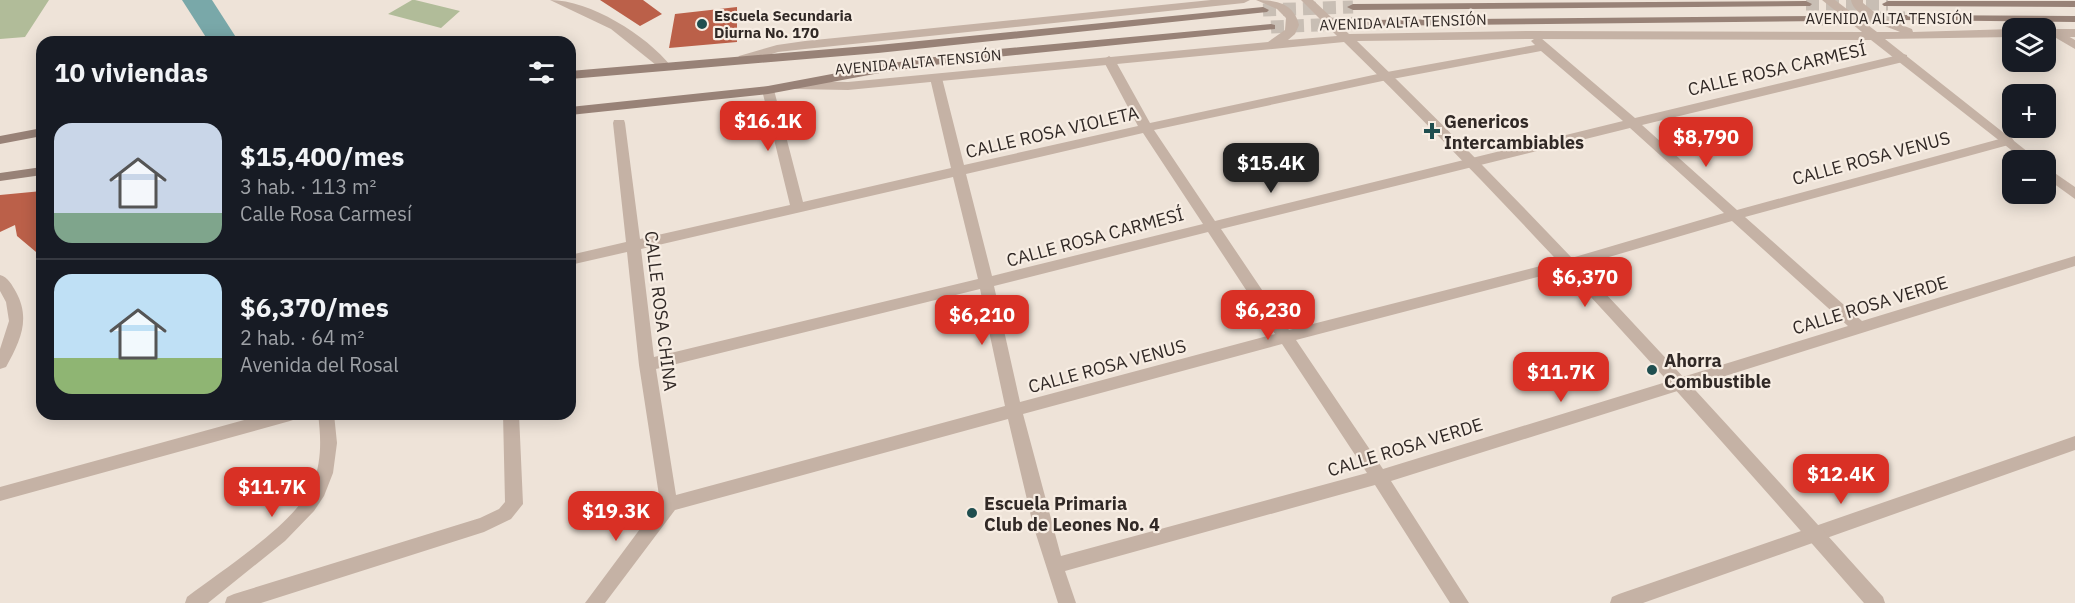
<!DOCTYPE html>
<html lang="es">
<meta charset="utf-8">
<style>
body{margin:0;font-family:"IBM Plex Sans",sans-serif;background:#242831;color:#f1f3f6;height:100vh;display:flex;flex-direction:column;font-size:22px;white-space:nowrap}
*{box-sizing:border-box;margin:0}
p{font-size:20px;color:#9ea1a6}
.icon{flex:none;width:33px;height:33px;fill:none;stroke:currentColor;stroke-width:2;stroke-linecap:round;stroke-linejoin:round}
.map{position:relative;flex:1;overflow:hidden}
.panel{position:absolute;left:36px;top:36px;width:540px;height:384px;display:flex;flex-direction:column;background:#171b24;border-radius:18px;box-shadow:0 3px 15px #0003}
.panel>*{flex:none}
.buttons{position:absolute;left:2002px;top:18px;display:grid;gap:12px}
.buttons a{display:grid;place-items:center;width:54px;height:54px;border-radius:12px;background:#171b24;box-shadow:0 3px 15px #0003;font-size:30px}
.price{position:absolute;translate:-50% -51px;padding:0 14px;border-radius:12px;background:#d93025;color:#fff;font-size:20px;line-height:39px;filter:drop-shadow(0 2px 3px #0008)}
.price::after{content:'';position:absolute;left:50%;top:36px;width:18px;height:14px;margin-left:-9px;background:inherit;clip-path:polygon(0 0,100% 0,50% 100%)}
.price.on{background:#222;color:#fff}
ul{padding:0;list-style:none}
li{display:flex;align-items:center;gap:18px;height:150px;padding:0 18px}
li+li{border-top:2px solid #363941}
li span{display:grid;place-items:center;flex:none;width:168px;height:120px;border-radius:18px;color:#555}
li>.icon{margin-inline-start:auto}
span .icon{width:72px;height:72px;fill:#fffc;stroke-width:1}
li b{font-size:26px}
h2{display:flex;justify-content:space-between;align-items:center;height:72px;padding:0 18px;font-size:26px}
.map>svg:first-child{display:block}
</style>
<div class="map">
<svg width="2075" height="603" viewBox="0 0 2075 603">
<rect width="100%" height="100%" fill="#eee3d8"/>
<path fill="#b1bc99" d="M 0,0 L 49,0 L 25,37 L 0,39 Z
M 412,0 L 415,0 L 460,11 L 441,28 L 388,14 Z"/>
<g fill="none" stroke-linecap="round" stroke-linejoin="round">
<path fill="#79a8a9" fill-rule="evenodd" d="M 182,0 L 212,0 L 239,42 L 209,42 Z"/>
</g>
<path fill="#bb6049" d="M 600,0 L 643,0 L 662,14 L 640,26 Z
M 737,7 L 737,42 L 669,48 L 675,14 Z
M 42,191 L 42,257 L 17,236 L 15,225 L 0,232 L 0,195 Z"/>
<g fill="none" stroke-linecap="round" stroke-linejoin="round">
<path stroke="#c8beb4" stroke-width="13" stroke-dasharray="13 7" stroke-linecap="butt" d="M 1806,4 L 1888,4
M 1263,10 L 1353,7
M 1820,19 L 1905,18
M 1271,27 L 1362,23"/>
<path fill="#c5b2a5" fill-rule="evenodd" d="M 550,0 C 590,0 646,35 671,66 L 665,70 L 661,69 L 611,29 Z
M 2055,29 L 2075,40 L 2075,49 L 2051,35 L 2049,33 Z
M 1537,37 L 1541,38 L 1635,118 L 1903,54 L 1907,55 L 1907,61 L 1642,125 L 1737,210 L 2007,137 L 2012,138 L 2014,141 L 2012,144 L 1745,217 L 1862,321 L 2075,256 L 2075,266 L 1391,481 L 1469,603 L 1450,603 L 1375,485 L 1065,571 L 1076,603 L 1058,603 L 1033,525 L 1008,419 L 675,510 L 605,603 L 585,603 L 660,502 L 639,365 L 627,252 L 570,265 L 570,255 L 626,242 L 613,123 L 614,120 L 624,120 L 625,123 L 640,239 L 790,205 L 762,90 L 768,86 L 774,90 L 803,202 L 951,168 L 930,78 L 936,74 L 942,78 L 964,165 L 1138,126 L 1103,60 L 1109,56 L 1115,60 L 1150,123 L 1387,72 L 1535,45 L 1531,41 ZM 1541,51 L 1623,121 L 1215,221 L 1154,130 L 1387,80 ZM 1630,128 L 1724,213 L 1568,259 L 1289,330 L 1221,229 ZM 1143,133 L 1203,224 L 992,276 L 966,174 ZM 953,177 L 978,279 L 654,357 L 641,249 ZM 1732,221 L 1848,326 L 1383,469 L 1296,340 L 1568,269 ZM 1208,232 L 1275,334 L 1020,402 L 994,286 ZM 980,289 L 1005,406 L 676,495 L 656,369 ZM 1282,344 L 1367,473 L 1061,556 L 1023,414 Z
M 266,414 L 298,414 L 296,419 L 290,421 L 0,501 L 0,487 Z
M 318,414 L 334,414 L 337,443 L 333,473 L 324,496 L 314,511 L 285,541 L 208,603 L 185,603 L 187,597 C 222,570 297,523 313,483 C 322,461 321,437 318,414 Z
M 503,414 L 519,414 L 523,504 L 511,519 L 484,532 L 261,603 L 225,603 L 227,597 L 234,594 L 480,518 L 499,509 L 505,502 Z
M 2075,436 L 2075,450 L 1643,603 L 1610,603 L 1612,597 L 1619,594 Z"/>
<path fill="#c5b2a5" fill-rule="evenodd" d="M 1211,0 L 1250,0 L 1244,3 L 805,49 L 778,52 L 743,63 L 737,59 L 739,56 L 777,45 L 805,41 Z
M 1256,0 C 1275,0 1294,3 1299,25 L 1295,34 L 1288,40 L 1337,36 L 1301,0 L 1313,0 L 1349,34 L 1529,31 L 1862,32 L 1822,0 L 1835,0 L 1877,32 L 1900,32 C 1886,26 1853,16 1851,0 L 1863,0 L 1863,3 L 1879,16 L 1912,29 L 1913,32 L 2013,29 L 2013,37 L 1885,39 L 2038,160 L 2024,160 L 1871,40 L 1529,39 L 1357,41 C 1541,218 1712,407 1883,597 L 1885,603 L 1864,603 C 1696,411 1527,220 1344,42 L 848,90 L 795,89 L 789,85 L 795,81 L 848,82 L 1268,42 L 1285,30 L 1286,18 L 1277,9 Z
M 2046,29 L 2075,29 L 2075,37 L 2046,37 Z
M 2046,167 L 2075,187 L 2075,199 L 2046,178 Z
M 0,275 C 8,277 12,285 16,292 C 31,319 20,342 6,367 L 0,369 L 0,349 L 9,321 L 6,302 L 0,291 Z"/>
<path fill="#988277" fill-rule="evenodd" d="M 1806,1 L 1812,4 L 1810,6 L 1353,10 L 1347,7 L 1353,4 Z
M 1888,1 L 2075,1 L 2075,7 L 1884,6 L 1882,4 Z
M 1263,7 L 1269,10 L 1267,12 L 878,53 L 570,79 L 570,71 L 878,45 Z
M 1905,15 L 2075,16 L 2075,22 L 1901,20 L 1901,16 Z
M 1820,16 L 1824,17 L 1824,21 L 1362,26 L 1356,23 L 1362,20 Z
M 1271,24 L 1275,25 L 1275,29 L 977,59 L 885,72 L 768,94 L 570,115 L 570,107 L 768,86 L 885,64 L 977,51 Z
M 42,128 L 42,136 L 0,144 L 0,136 Z
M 42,167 L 42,175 L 0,181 L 0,173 Z"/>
</g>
<g fill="#1f4e4f" stroke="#f7ede3" stroke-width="2">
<circle cx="702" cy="24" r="6"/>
<path d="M1429 122h6v6h6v6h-6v6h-6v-6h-6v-6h6z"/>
<circle cx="1652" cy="370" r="6"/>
<circle cx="972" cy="513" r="6"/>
</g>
<g text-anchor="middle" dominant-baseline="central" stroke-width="4.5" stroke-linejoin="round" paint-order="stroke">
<g font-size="15" font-weight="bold" fill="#312926" stroke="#f7ede3" text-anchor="start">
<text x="714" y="15">Escuela Secundaria<tspan x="714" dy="17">Diurna No. 170</tspan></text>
</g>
<g font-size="15" fill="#312926" stroke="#f7ede3">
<text x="1889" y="18">AVENIDA ALTA TENSIÓN</text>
<text transform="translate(1403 22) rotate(-2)">AVENIDA ALTA TENSIÓN</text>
<text transform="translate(918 62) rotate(-5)">AVENIDA ALTA TENSIÓN</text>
</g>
<g font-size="18" fill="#312926" stroke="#f7ede3">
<text transform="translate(1777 69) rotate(-13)">CALLE ROSA CARMESÍ</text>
<text transform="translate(1052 132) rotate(-13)">CALLE ROSA VIOLETA</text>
<text transform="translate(1871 158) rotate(-15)">CALLE ROSA VENUS</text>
<text transform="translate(1095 237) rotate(-15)">CALLE ROSA CARMESÍ</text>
<text transform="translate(1870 305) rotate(-17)">CALLE ROSA VERDE</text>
<text transform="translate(661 311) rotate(83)">CALLE ROSA CHINA</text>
<text transform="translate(1107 366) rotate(-15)">CALLE ROSA VENUS</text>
<text transform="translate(1405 447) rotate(-17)">CALLE ROSA VERDE</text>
</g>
<g font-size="18" font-weight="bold" fill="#312926" stroke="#f7ede3" text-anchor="start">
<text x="1444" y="121">Genericos<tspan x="1444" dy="21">Intercambiables</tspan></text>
<text x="1664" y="360">Ahorra<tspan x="1664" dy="21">Combustible</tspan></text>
<text x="984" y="503">Escuela Primaria<tspan x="984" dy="21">Club de Leones No. 4</tspan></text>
</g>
</g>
</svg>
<div class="buttons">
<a><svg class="icon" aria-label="layers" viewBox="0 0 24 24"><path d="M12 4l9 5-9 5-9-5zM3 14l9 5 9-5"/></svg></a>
<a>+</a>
<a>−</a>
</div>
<b class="price" style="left:768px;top:152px">$16.1K</b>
<b class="price" style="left:1706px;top:168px">$8,790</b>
<b class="price on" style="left:1271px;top:194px">$15.4K</b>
<b class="price" style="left:1585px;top:308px">$6,370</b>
<b class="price" style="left:1268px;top:341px">$6,230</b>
<b class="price" style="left:982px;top:346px">$6,210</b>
<b class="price" style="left:1561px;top:403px">$11.7K</b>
<b class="price" style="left:1841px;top:505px">$12.4K</b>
<b class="price" style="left:272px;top:518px">$11.7K</b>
<b class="price" style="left:616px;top:542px">$19.3K</b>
<section class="panel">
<h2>10 viviendas<svg class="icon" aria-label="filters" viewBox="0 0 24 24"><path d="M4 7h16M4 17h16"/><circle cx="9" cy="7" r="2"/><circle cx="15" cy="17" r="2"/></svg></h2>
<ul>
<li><span style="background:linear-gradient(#c9d6e8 75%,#7fa58c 0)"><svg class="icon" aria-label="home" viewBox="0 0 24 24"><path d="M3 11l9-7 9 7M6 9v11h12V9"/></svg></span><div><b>$15,400/mes</b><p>3 hab. · 113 m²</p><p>Calle Rosa Carmesí</p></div></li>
<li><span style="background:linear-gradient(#bfe0f5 70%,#8fb573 0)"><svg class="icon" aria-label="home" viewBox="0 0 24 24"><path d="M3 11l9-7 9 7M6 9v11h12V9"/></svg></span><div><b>$6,370/mes</b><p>2 hab. · 64 m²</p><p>Avenida del Rosal</p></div></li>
</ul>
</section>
</div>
